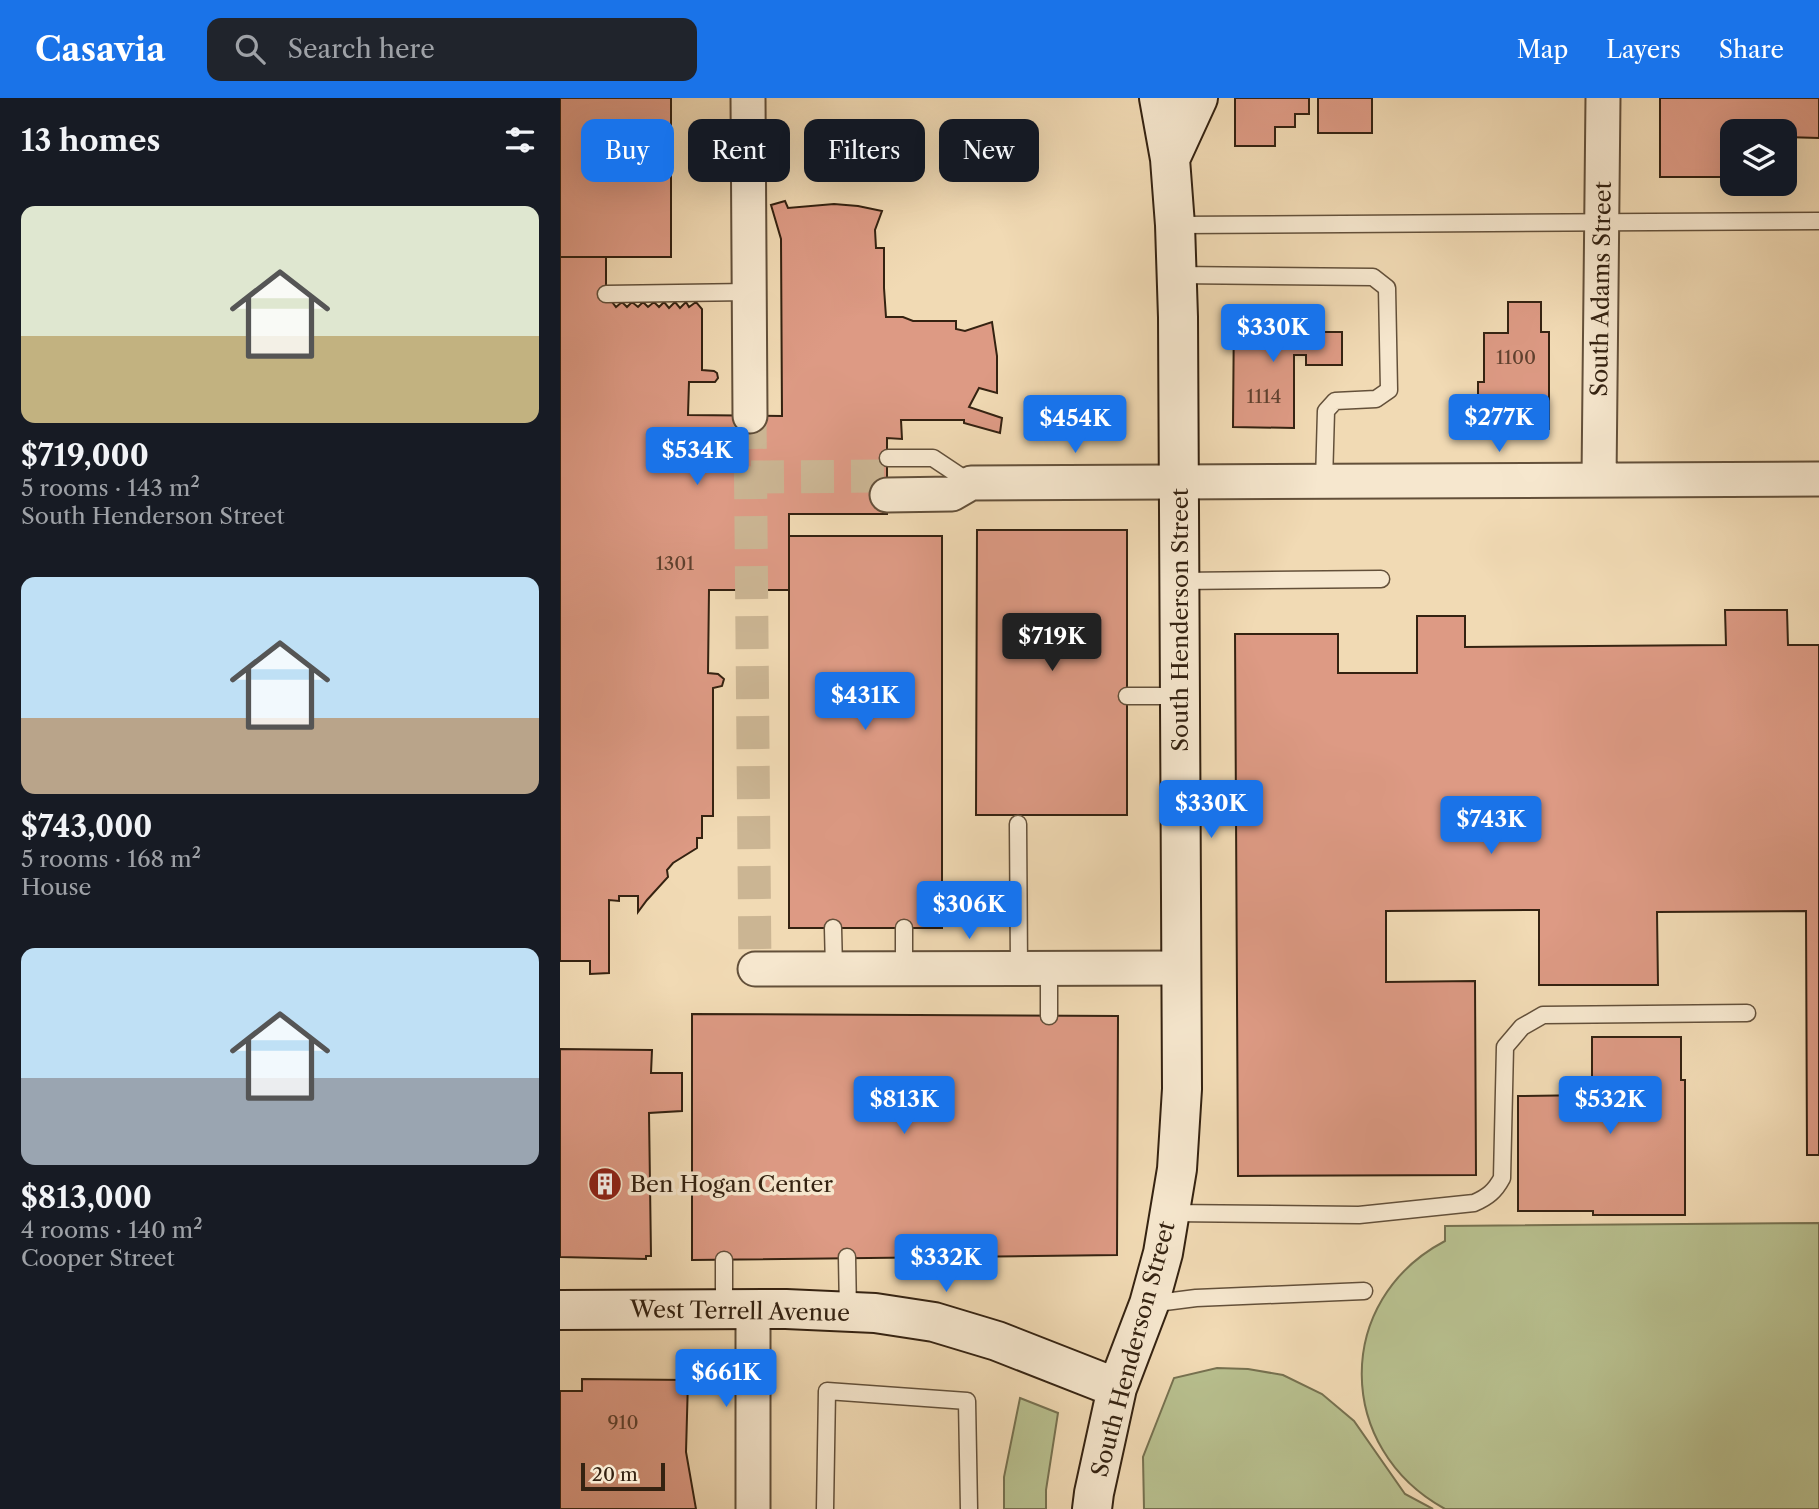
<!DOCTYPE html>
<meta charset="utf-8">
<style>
body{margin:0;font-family:"Libre Caslon Text",serif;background:#20242c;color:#f1f3f6;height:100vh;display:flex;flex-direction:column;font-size:26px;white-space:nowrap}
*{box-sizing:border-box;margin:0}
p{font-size:23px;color:#9ea1a6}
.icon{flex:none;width:38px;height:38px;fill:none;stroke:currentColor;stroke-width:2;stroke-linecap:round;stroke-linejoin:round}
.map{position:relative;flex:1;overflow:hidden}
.panel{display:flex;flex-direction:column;background:#171b24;width:560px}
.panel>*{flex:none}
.top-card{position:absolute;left:21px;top:21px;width:665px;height:63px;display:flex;gap:14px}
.fabs{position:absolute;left:1160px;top:21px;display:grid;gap:14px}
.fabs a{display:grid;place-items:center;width:77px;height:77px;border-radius:14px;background:#171b24;box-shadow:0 7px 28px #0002;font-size:35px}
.scale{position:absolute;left:21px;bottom:18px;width:84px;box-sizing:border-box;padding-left:7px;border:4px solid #342211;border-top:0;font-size:19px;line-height:24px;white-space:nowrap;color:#342211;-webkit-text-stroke:5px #f6e7ce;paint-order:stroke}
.price{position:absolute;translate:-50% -60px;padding:0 16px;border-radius:7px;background:#1a73e8;color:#fff;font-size:23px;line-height:46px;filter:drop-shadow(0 2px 4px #0008)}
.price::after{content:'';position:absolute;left:50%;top:42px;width:21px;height:16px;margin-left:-10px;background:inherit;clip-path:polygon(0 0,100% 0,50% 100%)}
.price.on{background:#222;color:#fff}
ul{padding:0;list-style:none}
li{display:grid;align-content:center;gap:14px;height:371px;padding:0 21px}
li span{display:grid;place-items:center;height:217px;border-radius:14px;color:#555}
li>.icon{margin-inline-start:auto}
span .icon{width:126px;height:126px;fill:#fffc;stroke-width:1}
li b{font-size:30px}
h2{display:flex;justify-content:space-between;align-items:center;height:84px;padding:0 21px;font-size:30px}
.chip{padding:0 24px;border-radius:14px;background:#171b24;box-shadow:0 7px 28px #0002;font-size:24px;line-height:63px}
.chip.on{background:#1a73e8;color:#fff}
header{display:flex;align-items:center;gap:42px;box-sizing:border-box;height:98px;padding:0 35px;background:#1a73e8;color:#fff}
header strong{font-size:33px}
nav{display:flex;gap:38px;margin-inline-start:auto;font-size:24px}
.search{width:490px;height:63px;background:#20242c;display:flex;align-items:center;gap:18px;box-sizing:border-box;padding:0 24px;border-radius:14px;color:#9ea1a6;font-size:26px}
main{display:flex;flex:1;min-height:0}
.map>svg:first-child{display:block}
</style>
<header>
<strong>Casavia</strong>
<div class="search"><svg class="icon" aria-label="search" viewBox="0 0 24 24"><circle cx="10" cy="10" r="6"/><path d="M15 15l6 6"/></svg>Search here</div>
<nav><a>Map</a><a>Layers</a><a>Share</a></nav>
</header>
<main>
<section class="panel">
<h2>13 homes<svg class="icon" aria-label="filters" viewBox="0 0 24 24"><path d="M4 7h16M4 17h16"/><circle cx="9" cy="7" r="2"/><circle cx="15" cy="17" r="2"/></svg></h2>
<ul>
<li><span style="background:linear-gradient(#dfe7d0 60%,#c2b280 0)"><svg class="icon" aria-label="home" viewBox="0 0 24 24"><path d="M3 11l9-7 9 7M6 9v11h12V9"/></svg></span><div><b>$719,000</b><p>5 rooms · 143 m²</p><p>South Henderson Street</p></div></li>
<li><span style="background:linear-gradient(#bfe0f5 65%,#b9a48a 0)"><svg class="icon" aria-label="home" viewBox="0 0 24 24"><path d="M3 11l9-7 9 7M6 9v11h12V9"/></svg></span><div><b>$743,000</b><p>5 rooms · 168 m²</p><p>House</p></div></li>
<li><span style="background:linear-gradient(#bfe0f5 60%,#9aa5b1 0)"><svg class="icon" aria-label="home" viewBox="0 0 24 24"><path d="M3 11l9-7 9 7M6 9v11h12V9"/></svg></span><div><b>$813,000</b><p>4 rooms · 140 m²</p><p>Cooper Street</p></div></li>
</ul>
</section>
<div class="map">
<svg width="1259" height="1411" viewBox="0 0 1259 1411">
<rect width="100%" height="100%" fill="#f1dab4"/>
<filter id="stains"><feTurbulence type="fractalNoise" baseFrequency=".00286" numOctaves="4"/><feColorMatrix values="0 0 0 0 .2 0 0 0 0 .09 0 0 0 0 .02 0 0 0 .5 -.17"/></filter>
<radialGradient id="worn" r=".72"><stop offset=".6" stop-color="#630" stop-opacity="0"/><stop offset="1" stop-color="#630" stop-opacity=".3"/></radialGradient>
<path fill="#b8c08f" stroke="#767150" stroke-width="2" d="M 1259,1125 L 1259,1411 L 885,1411 C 775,1351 773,1202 885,1143 L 885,1128 Z
M 657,1270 L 688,1271 L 723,1277 L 762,1296 L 794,1323 L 845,1396 L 873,1411 L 584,1411 L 583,1359 L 614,1280 Z
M 460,1300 L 498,1315 L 486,1392 L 486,1411 L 444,1411 L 444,1379 Z"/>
<path fill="#dd9a84" stroke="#342211" stroke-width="2" d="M 0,0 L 111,0 L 111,159 L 46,159 L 46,196 L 56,209 L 62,204 L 67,209 L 72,204 L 78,209 L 83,204 L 88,209 L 94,204 L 99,209 L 104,204 L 109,210 L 115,204 L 120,210 L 126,204 L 129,209 L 136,204 L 142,211 L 142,272 L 154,273 L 157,275 L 158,280 L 155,284 L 129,284 L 128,317 L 222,318 L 221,141 L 211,107 L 225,103 L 228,110 L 274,106 L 298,108 L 322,113 L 315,132 L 316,150 L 324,150 L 324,190 L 326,219 L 343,219 L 353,223 L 396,223 L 396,231 L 405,233 L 432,224 L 437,258 L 437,295 L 419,290 L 409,309 L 442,320 L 440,335 L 404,325 L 404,322 L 341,322 L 342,341 L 327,340 L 327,416 L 229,416 L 229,492 L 149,492 L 148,575 L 158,576 L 164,581 L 162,588 L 153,590 L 153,718 L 142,718 L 142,740 L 137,740 L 137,750 L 113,765 L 107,772 L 108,779 L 87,802 L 78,814 L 78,798 L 59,798 L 59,803 L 49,802 L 49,875 L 30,876 L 30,863 L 0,863 Z
M 0,0 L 111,0 L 111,159 L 0,159 Z
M 675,0 L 749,0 L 749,16 L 735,16 L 735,29 L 715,29 L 715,48 L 675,48 Z
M 758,0 L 812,0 L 812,35 L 758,35 Z
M 1100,0 L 1259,0 L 1259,40 L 1225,39 L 1225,33 L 1172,33 L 1172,79 L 1100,79 Z
M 948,204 L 981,204 L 981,234 L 989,234 L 989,331 L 901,330 L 901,310 L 918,310 L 918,284 L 924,284 L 924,235 L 948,235 Z
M 674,207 L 734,208 L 734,242 L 745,242 L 745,234 L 782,234 L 782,267 L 746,267 L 746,257 L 734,257 L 734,330 L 673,329 Z
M 417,432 L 567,432 L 567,717 L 416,717 Z
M 229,438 L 382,438 L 382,830 L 229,830 Z
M 1165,512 L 1227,512 L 1228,547 L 1259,547 L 1259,1057 L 1247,1057 L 1246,813 L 1097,814 L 1098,887 L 979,887 L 979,812 L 826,813 L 826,884 L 915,883 L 916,1077 L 678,1078 L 675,536 L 778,536 L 778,575 L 857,575 L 857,518 L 905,518 L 905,549 L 1166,547 Z
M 132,916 L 558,918 L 557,1157 L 132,1162 Z
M 1032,939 L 1121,939 L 1121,982 L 1125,982 L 1125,1117 L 1033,1117 L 1033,1113 L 958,1113 L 958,998 L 1032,997 Z
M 0,951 L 92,952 L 91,975 L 122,975 L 122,1013 L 89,1015 L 91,1158 L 86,1158 L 86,1161 L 0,1159 Z
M 22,1281 L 128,1282 L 126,1354 L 136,1411 L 0,1411 L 0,1293 L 22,1293 Z"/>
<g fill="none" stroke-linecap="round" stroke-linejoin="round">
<path stroke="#cbb593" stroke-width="33" stroke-dasharray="33 17" stroke-linecap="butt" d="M 190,318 L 195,871
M 191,379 L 327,378"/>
<g stroke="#63503a" stroke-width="19">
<path id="lane" d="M 615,127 L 1259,123
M 617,177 L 813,179 L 827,190 L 829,292 L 816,301 L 775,303 L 766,313 L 764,384
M 46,196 L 189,194
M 328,360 L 373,360 L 400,378
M 619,483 L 821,481
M 567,598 L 620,598
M 458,726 L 459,870
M 273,830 L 274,871
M 344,830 L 344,871
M 489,870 L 489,918
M 610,1115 L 799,1117 L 914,1105 C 928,1099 935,1093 942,1080 L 945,949 L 962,929 L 983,917 L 1187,915
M 287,1159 L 288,1213
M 164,1162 L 164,1211
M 589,1206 L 636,1200 L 804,1193
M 265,1411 L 267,1293 L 407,1303 L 409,1411"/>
</g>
<g stroke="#63503a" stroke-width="37">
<path id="street" d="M 188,0 L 190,318
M 1039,382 L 1043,0
M 327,397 L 392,396 L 411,385 L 1259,381
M 195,871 L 622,870
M 193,1211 L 193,1411"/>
</g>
<g stroke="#342211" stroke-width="42">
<path id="secondary" d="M 610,61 L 638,0
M 0,1212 L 226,1211 L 315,1215 L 374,1224 L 437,1243 L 557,1290
M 532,1411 L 534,1395 L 557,1290 L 589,1206 L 603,1155 L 617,1071 L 622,991 L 618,219 L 615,127 L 610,61 L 599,0"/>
</g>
<use href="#lane" stroke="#f6e7ce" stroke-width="16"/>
<use href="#street" stroke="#f6e7ce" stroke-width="33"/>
<use href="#secondary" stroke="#f6e7ce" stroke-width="38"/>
</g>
<defs>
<g id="building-disc" transform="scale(1.75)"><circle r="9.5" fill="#8f2418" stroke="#f6e7ce"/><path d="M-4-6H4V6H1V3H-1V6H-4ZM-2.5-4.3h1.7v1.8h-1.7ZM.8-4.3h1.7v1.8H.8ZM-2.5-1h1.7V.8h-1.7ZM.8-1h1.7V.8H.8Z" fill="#fff"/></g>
</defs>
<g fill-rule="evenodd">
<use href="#building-disc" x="45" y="1086"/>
</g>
<g text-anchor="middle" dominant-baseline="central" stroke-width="7" stroke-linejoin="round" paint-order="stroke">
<g font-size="19" fill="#5e402e">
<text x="956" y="259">1100</text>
<text x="704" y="298">1114</text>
<text x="115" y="465">1301</text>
<text x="63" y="1324">910</text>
</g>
<g font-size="23" fill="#342211" stroke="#f6e7ce">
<text transform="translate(1041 191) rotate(-89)">South Adams Street</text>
<text transform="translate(620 522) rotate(-90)">South Henderson Street</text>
<text transform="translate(180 1213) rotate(1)">West Terrell Avenue</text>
<text transform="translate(573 1251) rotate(-75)">South Henderson Street</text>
</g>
<g font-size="23" fill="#342211" stroke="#f6e7ce" text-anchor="start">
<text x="70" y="1086">Ben Hogan Center</text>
</g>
</g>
<rect width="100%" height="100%" filter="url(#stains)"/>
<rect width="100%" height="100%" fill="url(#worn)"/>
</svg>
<div class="fabs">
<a><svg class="icon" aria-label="layers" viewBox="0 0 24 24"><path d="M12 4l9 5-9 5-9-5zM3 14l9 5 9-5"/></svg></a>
</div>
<div class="scale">20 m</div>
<b class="price" style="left:713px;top:266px">$330K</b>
<b class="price" style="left:939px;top:356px">$277K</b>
<b class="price" style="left:515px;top:357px">$454K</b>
<b class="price" style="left:137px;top:389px">$534K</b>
<b class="price on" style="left:492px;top:575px">$719K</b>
<b class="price" style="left:305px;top:634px">$431K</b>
<b class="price" style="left:651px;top:742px">$330K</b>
<b class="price" style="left:931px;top:758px">$743K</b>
<b class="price" style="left:409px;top:843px">$306K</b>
<b class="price" style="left:344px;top:1038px">$813K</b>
<b class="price" style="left:1050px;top:1038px">$532K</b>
<b class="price" style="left:386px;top:1196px">$332K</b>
<b class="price" style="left:166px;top:1311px">$661K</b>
<div class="top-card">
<a class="chip on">Buy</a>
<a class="chip">Rent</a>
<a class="chip">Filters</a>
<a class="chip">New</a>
</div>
</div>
</main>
